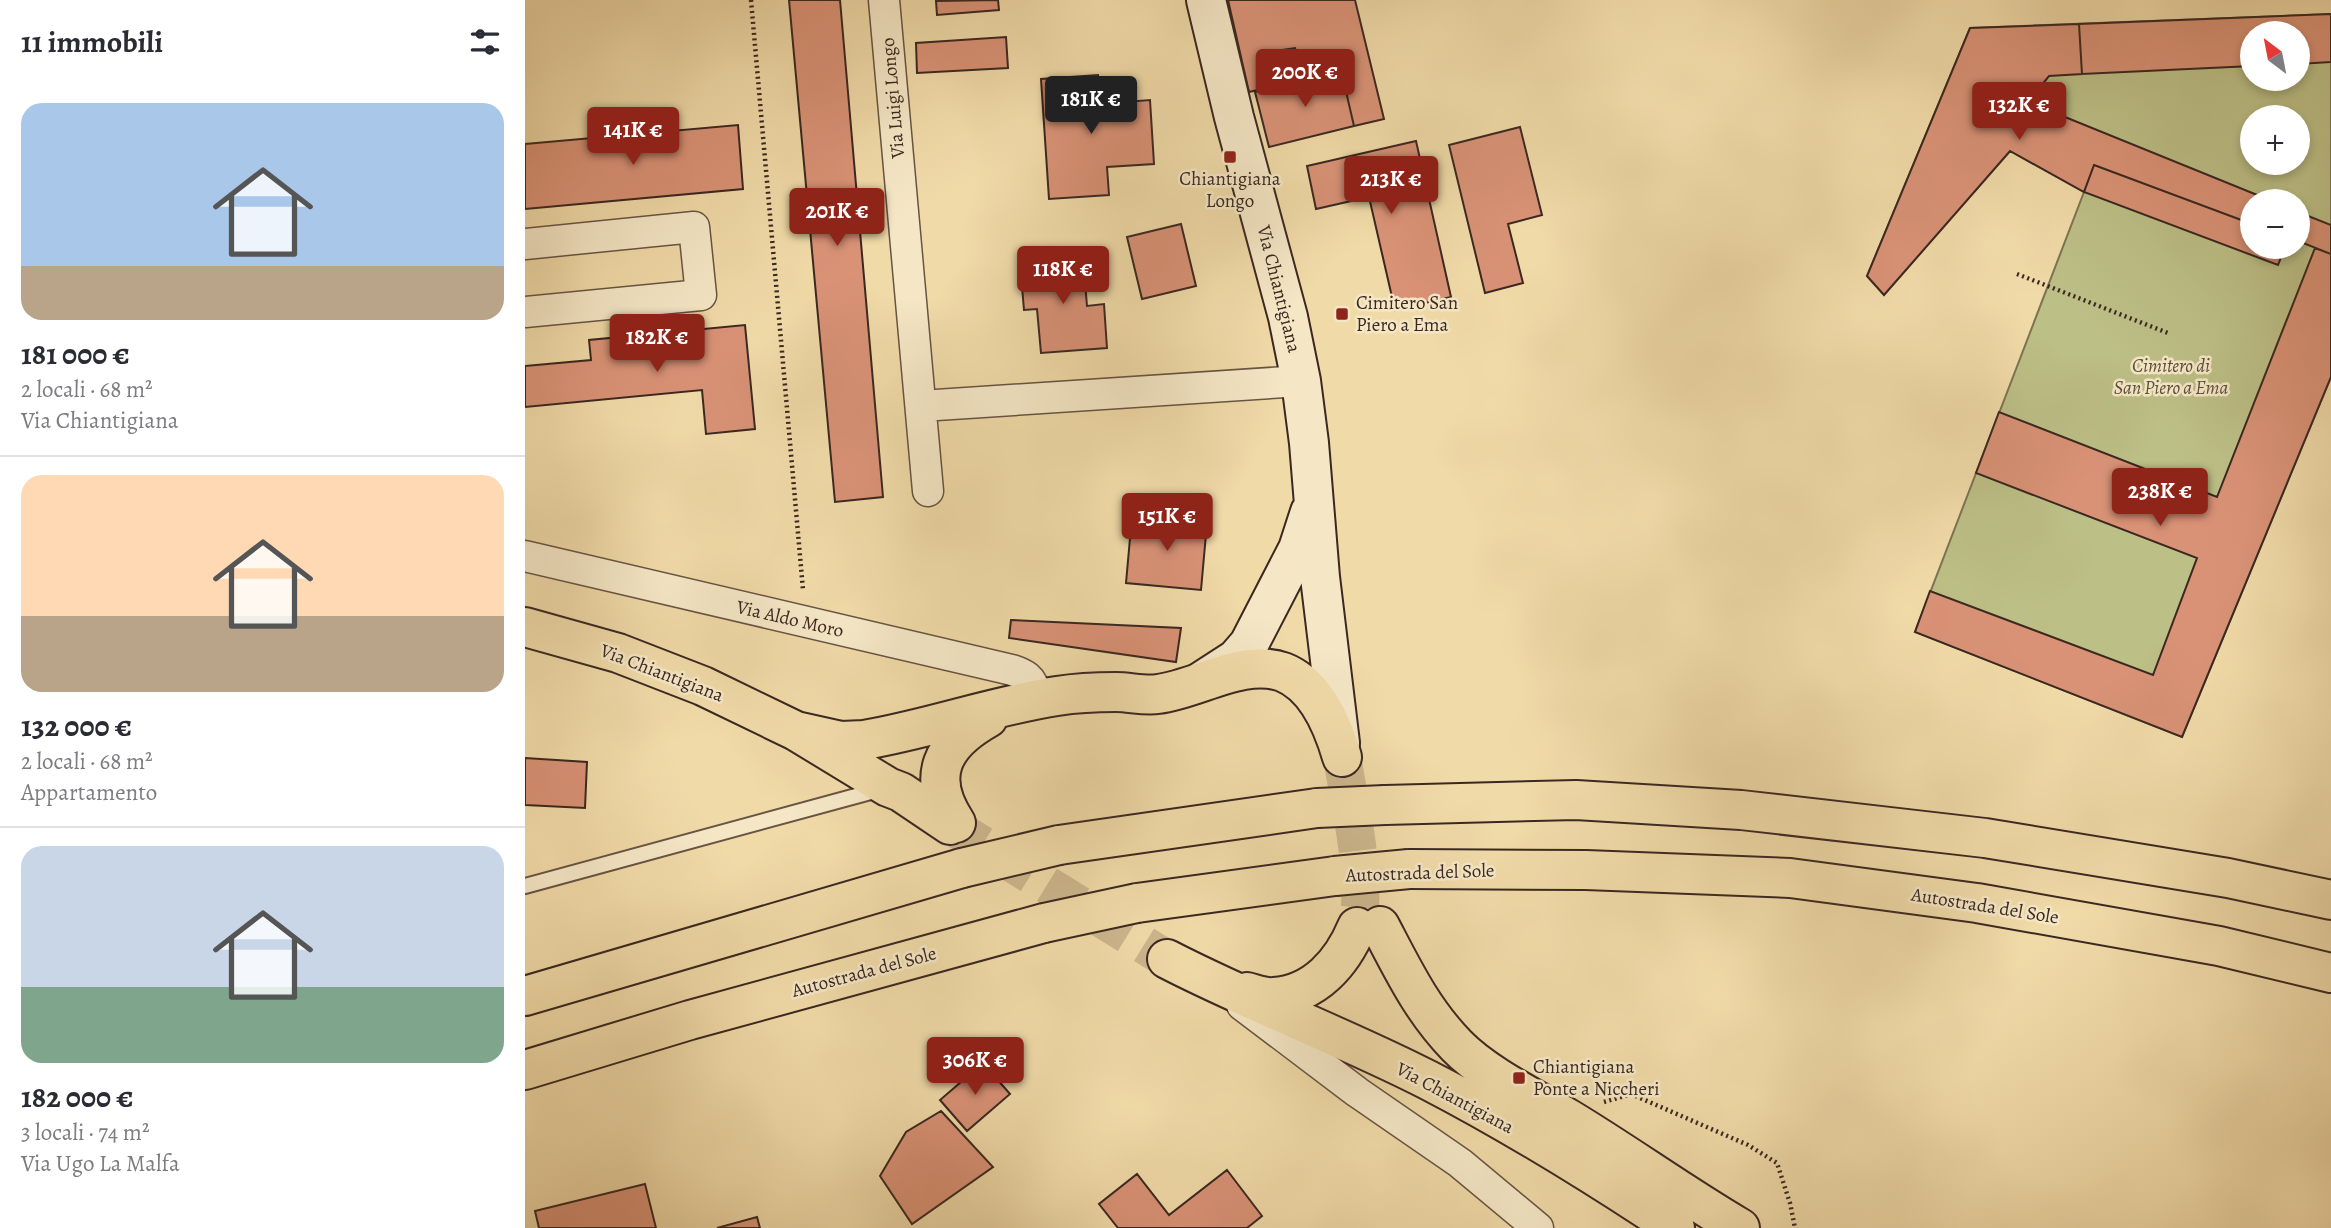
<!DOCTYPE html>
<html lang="it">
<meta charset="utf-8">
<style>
body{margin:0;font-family:Alegreya,serif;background:#f2f2f3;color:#2b2b33;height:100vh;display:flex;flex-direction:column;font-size:26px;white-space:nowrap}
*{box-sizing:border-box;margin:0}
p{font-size:23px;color:#7c7c81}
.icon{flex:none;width:38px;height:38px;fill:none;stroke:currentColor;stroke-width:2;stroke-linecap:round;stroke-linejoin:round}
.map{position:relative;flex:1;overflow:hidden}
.sheet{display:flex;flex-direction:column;background:#fff;width:525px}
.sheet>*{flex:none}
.needle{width:46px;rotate:328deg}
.buttons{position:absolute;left:1715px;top:21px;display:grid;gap:14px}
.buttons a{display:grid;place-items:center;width:70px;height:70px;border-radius:50%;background:#fff;box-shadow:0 4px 10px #0003;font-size:35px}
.price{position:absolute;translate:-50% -60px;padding:0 16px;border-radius:7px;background:#8f2418;color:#fff;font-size:23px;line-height:46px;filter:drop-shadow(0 2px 4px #0008)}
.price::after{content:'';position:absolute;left:50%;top:42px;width:21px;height:16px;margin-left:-10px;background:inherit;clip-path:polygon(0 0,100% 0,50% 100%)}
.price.current{background:#222;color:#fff}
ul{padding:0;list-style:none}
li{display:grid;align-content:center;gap:14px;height:371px;padding:0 21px}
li+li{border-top:2px solid #e1e1e2}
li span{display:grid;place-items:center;height:217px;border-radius:21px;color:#555}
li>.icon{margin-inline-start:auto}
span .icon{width:126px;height:126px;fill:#fffc;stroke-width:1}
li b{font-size:30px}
h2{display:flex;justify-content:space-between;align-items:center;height:84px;padding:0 21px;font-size:30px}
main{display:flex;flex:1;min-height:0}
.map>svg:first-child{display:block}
</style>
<main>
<section class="sheet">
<h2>11 immobili<svg class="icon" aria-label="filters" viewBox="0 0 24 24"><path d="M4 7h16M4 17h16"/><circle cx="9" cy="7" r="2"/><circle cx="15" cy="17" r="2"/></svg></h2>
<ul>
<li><span style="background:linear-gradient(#a9c7e8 75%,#b9a48a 0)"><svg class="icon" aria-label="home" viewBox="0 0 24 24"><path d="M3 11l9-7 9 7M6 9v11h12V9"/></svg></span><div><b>181 000 €</b><p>2 locali · 68 m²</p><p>Via Chiantigiana</p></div></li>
<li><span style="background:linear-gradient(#ffd9b3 65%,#b9a48a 0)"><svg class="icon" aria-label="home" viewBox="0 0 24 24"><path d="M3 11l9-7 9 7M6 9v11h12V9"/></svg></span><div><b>132 000 €</b><p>2 locali · 68 m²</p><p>Appartamento</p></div></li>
<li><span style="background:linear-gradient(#c9d6e8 65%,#7fa58c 0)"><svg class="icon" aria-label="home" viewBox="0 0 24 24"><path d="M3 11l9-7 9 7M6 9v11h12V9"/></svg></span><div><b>182 000 €</b><p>3 locali · 74 m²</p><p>Via Ugo La Malfa</p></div></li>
</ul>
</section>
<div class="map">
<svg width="1806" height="1228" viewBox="0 0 1806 1228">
<rect width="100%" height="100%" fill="#f0daa8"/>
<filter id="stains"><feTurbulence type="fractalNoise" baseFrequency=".00286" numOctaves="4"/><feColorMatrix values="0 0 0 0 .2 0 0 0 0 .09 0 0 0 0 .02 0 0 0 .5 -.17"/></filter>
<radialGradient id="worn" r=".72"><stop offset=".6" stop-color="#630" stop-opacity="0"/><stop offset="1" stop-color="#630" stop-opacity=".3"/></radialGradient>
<path fill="#bcbf86" stroke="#7b7454" stroke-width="2" fill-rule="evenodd" d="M 1806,14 L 1806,377 L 1657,737 L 1390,632 L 1559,192 L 1485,151 L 1359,295 L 1342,276 L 1445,28 ZM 1727,33 L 1773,33 L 1773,79 L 1727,79 ZM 1727,117 L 1773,117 L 1773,163 L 1727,163 ZM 1727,201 L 1773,201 L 1773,247 L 1727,247 Z"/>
<path fill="#d99276" stroke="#3a2821" stroke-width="2" fill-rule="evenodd" d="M 264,0 L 315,0 L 358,497 L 310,502 Z
M 473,0 L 474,10 L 412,15 L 411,1 Z
M 703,0 L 830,0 L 859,119 L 829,126 L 816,70 L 724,92 ZM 770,48 L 773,63 L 759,66 L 756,50 Z
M 1806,14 L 1806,62 L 1773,64 L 1773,33 L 1727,33 L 1727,66 L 1557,74 L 1554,24 Z
M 1554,24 L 1557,74 L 1524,76 L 1503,102 L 1747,201 L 1727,201 L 1727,224 L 1569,165 L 1559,192 L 1485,151 L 1359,295 L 1342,276 L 1445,28 Z
M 481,37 L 483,68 L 392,73 L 391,43 Z
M 816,70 L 829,126 L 744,147 L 730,92 Z
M 573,75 L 575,104 L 625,100 L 629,164 L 582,167 L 584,195 L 524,199 L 516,79 Z
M 213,125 L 218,189 L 0,209 L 0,144 Z
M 995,127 L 1017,215 L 983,224 L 998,283 L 960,293 L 924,145 Z
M 891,141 L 926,297 L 870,310 L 844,197 L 791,209 L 782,166 Z
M 1569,165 L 1727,224 L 1727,247 L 1760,247 L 1753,265 L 1559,192 Z
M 1773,212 L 1806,225 L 1806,254 L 1773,241 Z
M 656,224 L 671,286 L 617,299 L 602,237 Z
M 1790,248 L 1806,254 L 1806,377 L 1657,737 L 1390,632 L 1405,591 L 1628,675 L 1672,558 L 1451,473 L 1474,412 L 1692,497 Z
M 558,258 L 562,306 L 579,304 L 582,348 L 516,353 L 512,309 L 499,310 L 495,263 Z
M 220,325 L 230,429 L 181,434 L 177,390 L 0,407 L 0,366 L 66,360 L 64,340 Z
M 607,516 L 682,523 L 676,590 L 601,583 Z
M 486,620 L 656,628 L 651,662 L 484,638 Z
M 0,758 L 62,762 L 60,808 L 0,805 Z
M 458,1063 L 485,1094 L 442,1131 L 415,1100 Z
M 416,1111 L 468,1167 L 387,1224 L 355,1176 L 381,1132 Z
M 702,1170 L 737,1216 L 722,1228 L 593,1228 L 574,1204 L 612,1174 L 644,1215 Z
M 120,1184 L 131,1228 L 14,1228 L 10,1211 Z
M 232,1217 L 235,1228 L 192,1228 Z"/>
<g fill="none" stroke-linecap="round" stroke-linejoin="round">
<path stroke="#ccb68d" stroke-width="38" stroke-dasharray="38 19" stroke-linecap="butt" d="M 817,757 C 825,807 843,878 832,927
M 425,825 L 642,959"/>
<g stroke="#685443" stroke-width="18">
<path id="lane" d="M 0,886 L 353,790"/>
</g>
<g stroke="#685443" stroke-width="33">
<path id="street" d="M 359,0 L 403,491
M 0,244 L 169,227 L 176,295 L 0,312
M 396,406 L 776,381
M 0,556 L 487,670 C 499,674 508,678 509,692 L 503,701
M 717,1005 L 832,1092 L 935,1163 L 1013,1228"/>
</g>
<g stroke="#3a2821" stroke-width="42">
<path id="secondary" d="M 681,0 L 709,117 L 763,317 L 776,381 L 784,443 L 795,577 L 815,743
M 677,681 L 711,659 L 724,644 L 773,549 L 785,512"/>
</g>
<g stroke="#3a2821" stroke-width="42">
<path id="primary" d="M 0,627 L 93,653 L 178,686 L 271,731 L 363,787 L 376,792 L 425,825
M 271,731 L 316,741 L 339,740 C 404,729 467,706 532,696 C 551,693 571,692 591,692 C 605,692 619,696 633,694 C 673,689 718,658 758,672 C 791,685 808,726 817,757
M 431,823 C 400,776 417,744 463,718
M 855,926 C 878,970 897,1010 932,1046 C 959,1074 1010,1099 1044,1119 C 1102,1154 1157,1194 1215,1228
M 642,959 C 727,1003 817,1036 903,1080 C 988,1124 1070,1175 1150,1228
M 722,992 C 730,994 740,998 749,997 C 790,994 817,963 832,927"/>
</g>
<g stroke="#3a2821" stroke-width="42">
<path id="highway" d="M 860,805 L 1051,800 L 1216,810 L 1460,838 L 1703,878 L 1806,900
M 534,845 L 792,808
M 884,869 L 1061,870 L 1265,878 L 1452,903 L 1694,946 L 1806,973
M 612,903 L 810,876
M 0,996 L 437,868
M 0,1070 L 165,1020 L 519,923"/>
</g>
<path stroke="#3a2821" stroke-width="4.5" stroke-dasharray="2 3.5" stroke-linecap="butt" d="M 226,0 L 278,590
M 1492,274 L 1643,333
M 1079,1102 L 1106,1094 L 1223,1145 L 1252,1163 L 1265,1203 L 1270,1228"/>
<use href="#lane" stroke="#f5e7c6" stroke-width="14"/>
<use href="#street" stroke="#f5e7c6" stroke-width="30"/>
<use href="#secondary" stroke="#f5e7c6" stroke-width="38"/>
<use href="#primary" stroke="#f0daa8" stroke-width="38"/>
<use href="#highway" stroke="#f0daa8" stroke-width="38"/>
<g stroke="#3a2821" stroke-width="42" stroke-linecap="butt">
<path id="highway-bridge" d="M 792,808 L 860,805
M 437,868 L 534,845
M 810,876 L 884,869
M 519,923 L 612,903"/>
</g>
<use href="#highway-bridge" stroke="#f0daa8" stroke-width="38"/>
</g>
<g fill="#8f2418" stroke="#f5e7c6" stroke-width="2.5">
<rect x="698" y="150" width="14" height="14" rx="3.5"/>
<rect x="810" y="307" width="14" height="14" rx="3.5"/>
<rect x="987" y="1071" width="14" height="14" rx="3.5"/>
</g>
<g text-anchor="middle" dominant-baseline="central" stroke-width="5" stroke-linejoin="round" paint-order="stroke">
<g font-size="19" fill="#3a2821" stroke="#f5e7c6">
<text transform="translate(368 98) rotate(-95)">Via Luigi Longo</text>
<text transform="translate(754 289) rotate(76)">Via Chiantigiana</text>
<text transform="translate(265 619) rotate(13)">Via Aldo Moro</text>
<text transform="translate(137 673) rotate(21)">Via Chiantigiana</text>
<text transform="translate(895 873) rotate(-2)">Autostrada del Sole</text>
<text transform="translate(1460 906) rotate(9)">Autostrada del Sole</text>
<text transform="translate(339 972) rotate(-15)">Autostrada del Sole</text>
<text transform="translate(930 1098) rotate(28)">Via Chiantigiana</text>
</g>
<g font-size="19" fill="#3a2821" stroke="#f5e7c6" text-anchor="start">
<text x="705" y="179" text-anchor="middle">Chiantigiana<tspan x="705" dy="22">Longo</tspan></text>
<text x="831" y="303">Cimitero San<tspan x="831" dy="22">Piero a Ema</tspan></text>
<text x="1008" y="1067">Chiantigiana<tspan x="1008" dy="22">Ponte a Niccheri</tspan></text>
</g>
<g font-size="19" font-style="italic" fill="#5a4e3a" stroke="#f5e7c6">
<text x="1646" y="366">Cimitero di<tspan x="1646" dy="22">San Piero a Ema</tspan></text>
</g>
</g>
<rect width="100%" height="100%" filter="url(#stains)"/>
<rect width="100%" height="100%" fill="url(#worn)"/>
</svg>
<div class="buttons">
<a><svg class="needle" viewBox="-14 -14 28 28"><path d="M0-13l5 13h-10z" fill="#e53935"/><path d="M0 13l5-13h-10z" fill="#7c7c81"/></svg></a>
<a>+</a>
<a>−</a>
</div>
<b class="price" style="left:780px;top:109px">200K €</b>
<b class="price current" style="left:566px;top:136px">181K €</b>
<b class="price" style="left:1494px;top:142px">132K €</b>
<b class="price" style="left:108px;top:167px">141K €</b>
<b class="price" style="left:866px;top:216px">213K €</b>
<b class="price" style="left:312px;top:248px">201K €</b>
<b class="price" style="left:538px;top:306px">118K €</b>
<b class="price" style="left:132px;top:374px">182K €</b>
<b class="price" style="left:1635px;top:528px">238K €</b>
<b class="price" style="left:642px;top:553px">151K €</b>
<b class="price" style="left:450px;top:1097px">306K €</b>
</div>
</main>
